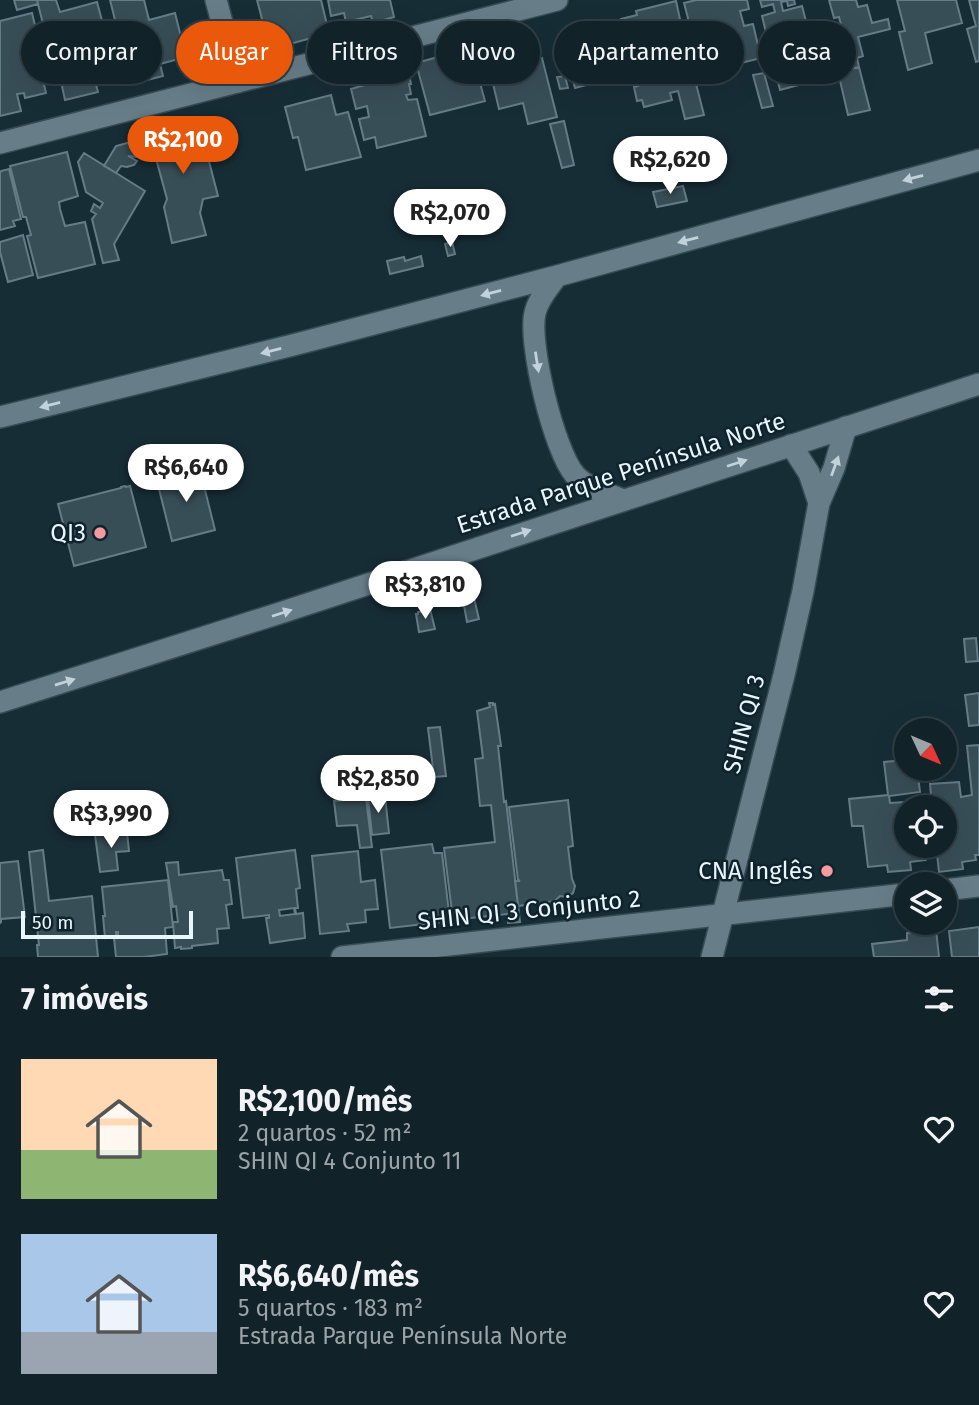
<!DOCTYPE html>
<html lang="pt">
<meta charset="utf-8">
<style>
body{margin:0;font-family:"Fira Sans",sans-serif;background:#1a2a30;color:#f1f3f6;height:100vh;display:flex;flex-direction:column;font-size:26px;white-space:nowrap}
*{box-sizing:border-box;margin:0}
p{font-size:23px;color:#9ca4a8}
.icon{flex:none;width:38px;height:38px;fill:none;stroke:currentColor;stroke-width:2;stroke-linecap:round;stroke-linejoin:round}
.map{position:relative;height:957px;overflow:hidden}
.drawer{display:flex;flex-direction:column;background:#112228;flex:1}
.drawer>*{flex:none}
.hud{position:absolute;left:21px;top:21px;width:938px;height:63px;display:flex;gap:14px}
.needle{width:46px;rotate:134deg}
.fabs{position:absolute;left:894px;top:718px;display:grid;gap:14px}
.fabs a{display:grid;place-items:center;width:63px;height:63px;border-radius:50%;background:#112228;box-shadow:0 7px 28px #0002,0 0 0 2px #303f45;font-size:35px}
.scale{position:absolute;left:21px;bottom:18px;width:172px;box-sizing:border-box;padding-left:7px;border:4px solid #e9f6fc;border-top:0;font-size:19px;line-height:24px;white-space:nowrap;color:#e9f6fc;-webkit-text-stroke:5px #0e232c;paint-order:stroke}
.price{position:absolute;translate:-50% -60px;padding:0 16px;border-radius:24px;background:#fff;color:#222;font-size:23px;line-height:46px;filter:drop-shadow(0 2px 4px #0008)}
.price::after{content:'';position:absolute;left:50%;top:42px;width:21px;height:16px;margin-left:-10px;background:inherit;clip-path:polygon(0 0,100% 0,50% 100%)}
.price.selected{background:#ea580c;color:#fff}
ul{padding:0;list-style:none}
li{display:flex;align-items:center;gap:21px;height:175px;padding:0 21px}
li span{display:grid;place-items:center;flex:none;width:196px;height:140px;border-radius:0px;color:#555}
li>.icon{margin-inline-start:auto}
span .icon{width:84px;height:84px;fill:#fffc;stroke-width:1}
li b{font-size:30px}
h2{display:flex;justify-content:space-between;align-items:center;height:84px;padding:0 21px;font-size:30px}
.chip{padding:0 24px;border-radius:32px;background:#112228;box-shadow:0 7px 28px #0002,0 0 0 2px #303f45;font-size:24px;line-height:63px}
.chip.selected{background:#ea580c;color:#fff}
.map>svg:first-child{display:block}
</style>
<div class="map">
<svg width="979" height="957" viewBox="0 0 979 957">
<rect width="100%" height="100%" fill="#172d36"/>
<path fill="#384e57" stroke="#647c86" stroke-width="2" fill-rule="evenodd" d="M 14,0 L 37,0 L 38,4 L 17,10 Z
M 37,0 L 56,0 L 60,12 L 97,2 L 109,47 L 93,51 L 94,54 L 87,55 L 90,66 L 91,65 L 98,92 L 65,100 L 60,77 L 57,78 L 45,23 L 43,24 Z
M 110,0 L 144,0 L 149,20 L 175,13 L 186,57 L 160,64 L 163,76 L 131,84 Z
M 257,0 L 321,0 L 329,33 L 290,44 L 287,33 L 267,38 Z
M 328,0 L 390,0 L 394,17 L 373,23 L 371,16 L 346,22 L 344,13 L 331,16 Z
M 696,0 L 747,0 L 749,9 L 740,11 L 744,26 L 753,24 L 761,58 L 737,64 L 738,68 L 703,76 L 684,3 Z
M 760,0 L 794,0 L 795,4 L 788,6 L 787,1 L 781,2 L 783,11 L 802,6 L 821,79 L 780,90 L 762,16 L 775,12 L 773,4 L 762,7 Z
M 829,0 L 856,0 L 858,7 L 867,5 L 872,23 L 888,19 L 890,29 L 858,37 L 863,56 L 857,58 L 859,67 L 838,72 L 831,44 L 845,40 L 839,17 L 834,18 Z
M 897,0 L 956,0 L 962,23 L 925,33 L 932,63 L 908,70 L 899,32 L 905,31 Z
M 969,0 L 979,0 L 979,61 L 976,62 L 967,29 L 976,26 Z
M 676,1 L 680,19 L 674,21 L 677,31 L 682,29 L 704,115 L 685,119 L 678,91 L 670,93 L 672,100 L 644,107 L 642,100 L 637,101 L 634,87 L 638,86 L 621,19 L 637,15 L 636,11 Z
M 32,13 L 46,71 L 41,72 L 46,93 L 25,98 L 24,93 L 17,94 L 21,111 L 0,116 L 0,21 Z
M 600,29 L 605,46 L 615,44 L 623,75 L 575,88 L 562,38 Z
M 528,43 L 533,61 L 542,58 L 557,117 L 528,124 L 523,103 L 499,109 L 490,71 L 500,68 L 495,51 Z
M 471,48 L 475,65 L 479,64 L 484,82 L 480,83 L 485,101 L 430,115 L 416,63 Z
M 859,67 L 870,110 L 848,115 L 838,72 Z
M 408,69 L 411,84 L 409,84 L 411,94 L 406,95 L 408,100 L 417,99 L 426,136 L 377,148 L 375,137 L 364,140 L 359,119 L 369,117 L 367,106 L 356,109 L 351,89 L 368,84 L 366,77 L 390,71 L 390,73 Z
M 764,73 L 773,106 L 762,108 L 753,75 Z
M 565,76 L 568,88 L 560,89 L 557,77 Z
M 331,95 L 336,115 L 348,112 L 361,157 L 306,170 L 298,137 L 293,138 L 285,107 Z
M 198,119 L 218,196 L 203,199 L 200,213 L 206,235 L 172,243 L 164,207 L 167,199 L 155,155 L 149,157 L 142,133 Z
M 564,121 L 574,165 L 562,168 L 550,124 Z
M 127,143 L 133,145 L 138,151 L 138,157 L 128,156 L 137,161 L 134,165 L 127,167 L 121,166 L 116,173 L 104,166 L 116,146 Z
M 67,152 L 78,196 L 59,202 L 60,209 L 65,226 L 85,222 L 95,264 L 38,278 L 27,236 L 31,235 L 26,217 L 23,217 L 10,166 Z
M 84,153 L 145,191 L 114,244 L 119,260 L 103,263 L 92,219 L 96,214 L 91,211 L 94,204 L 100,208 L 103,203 L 86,192 L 78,162 Z
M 9,169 L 21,219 L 13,221 L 15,226 L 0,230 L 0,173 L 1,171 Z
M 683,186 L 687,201 L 657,207 L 653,192 Z
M 23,235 L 33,275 L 8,282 L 0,252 L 0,242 Z
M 452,242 L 455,254 L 448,256 L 445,244 Z
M 421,256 L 423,266 L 390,274 L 387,261 L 404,257 L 405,261 Z
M 199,466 L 215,530 L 172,541 L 156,477 Z
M 125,486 L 126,487 L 130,486 L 146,547 L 74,566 L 58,504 L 121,488 L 121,487 Z
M 474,598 L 479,619 L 467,622 L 463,600 Z
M 430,609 L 435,629 L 419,632 L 416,614 L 418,614 L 418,612 L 430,611 Z
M 976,638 L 978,661 L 966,662 L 964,639 Z
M 979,693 L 979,725 L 969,726 L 965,695 Z
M 489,703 L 493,703 L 493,705 L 495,704 L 501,746 L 498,746 L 504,802 L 506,801 L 520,922 L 508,923 L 507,914 L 453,920 L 444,848 L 495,842 L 491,805 L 480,806 L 475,759 L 483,758 L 477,711 L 490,707 Z
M 440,727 L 446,776 L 434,777 L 428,728 Z
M 979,745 L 979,855 L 975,855 L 976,860 L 962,862 L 963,869 L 939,872 L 936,845 L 945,845 L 945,807 L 932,807 L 930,784 L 959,782 L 961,797 L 972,795 L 967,746 Z
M 906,760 L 906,768 L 917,768 L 920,792 L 889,796 L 890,803 L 919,801 L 920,807 L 906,807 L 906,845 L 924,845 L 926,860 L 910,862 L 911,870 L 888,872 L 887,865 L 868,867 L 863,826 L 852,826 L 849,799 L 888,795 L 884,762 Z
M 385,796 L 389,833 L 372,835 L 368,798 Z
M 366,798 L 372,847 L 360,848 L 357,825 L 337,826 L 334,801 Z
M 568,800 L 573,846 L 568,847 L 572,879 L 575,886 L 573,893 L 567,897 L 560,896 L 555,901 L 518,906 L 515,881 L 520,881 L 518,880 L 509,807 Z
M 127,832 L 129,851 L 116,852 L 118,870 L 100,872 L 95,835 Z
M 432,844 L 434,853 L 442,853 L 450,921 L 390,928 L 381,850 Z
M 43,850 L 49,901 L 92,896 L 98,957 L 38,957 L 37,945 L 39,945 L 29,852 Z
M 295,850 L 300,888 L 296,889 L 298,908 L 295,908 L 296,914 L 303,913 L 305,938 L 270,943 L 266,918 L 269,918 L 269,915 L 243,918 L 236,858 ZM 294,908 L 295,914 L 280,916 L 279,910 Z
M 358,851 L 361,882 L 375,880 L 378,909 L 365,910 L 366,922 L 347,924 L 349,931 L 320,934 L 312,856 Z
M 18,861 L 25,917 L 1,919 L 1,922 L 0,923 L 0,863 Z
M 178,862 L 179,875 L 222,870 L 224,880 L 229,880 L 232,904 L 226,905 L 229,928 L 217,929 L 218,943 L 192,946 L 192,948 L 181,949 L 181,947 L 175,948 L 173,922 L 178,922 L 176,906 L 173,907 L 166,863 Z
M 168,880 L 173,927 L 165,928 L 167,954 L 144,957 L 116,957 L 114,938 L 118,937 L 118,932 L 116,932 L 116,936 L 105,938 L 103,916 L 105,916 L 102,887 Z
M 979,927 L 979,957 L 952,957 L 949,931 Z
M 936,929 L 939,957 L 874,957 L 872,944 L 907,940 L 907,933 Z"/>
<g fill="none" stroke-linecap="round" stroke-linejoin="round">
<g stroke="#394b53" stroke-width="24">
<path id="minor" d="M 216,0 L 238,82
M 0,143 L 557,0
M 945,890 L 979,886
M 342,957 L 906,894"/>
</g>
<g stroke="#394b53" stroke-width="24">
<path id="tertiary" d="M 791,445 L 809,473 L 819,503
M 712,957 L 784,675 L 803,591 L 819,503 L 834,468 L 846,427"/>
</g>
<g stroke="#394b53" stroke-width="24">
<path id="secondary" d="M 557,276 C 549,287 538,299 535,313 C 528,343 554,451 575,475 C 587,488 606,493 623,500
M 0,417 L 293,345 L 557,276 L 979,160
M 0,702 L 283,612 L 979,384"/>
</g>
<use href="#minor" stroke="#677e89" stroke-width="21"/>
<use href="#tertiary" stroke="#677e89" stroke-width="21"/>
<use href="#secondary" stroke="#677e89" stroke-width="21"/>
</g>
<defs><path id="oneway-solid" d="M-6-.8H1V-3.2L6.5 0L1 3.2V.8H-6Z" transform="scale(1.75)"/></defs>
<g fill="#c2d2da">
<use href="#oneway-solid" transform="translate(913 178) rotate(165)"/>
<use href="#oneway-solid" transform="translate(688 240) rotate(165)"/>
<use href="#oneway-solid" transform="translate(491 293) rotate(165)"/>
<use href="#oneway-solid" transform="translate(271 351) rotate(166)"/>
<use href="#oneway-solid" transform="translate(537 362) rotate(81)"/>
<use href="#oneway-solid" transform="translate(50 405) rotate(166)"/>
<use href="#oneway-solid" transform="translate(737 463) rotate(-18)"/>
<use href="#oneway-solid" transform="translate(835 466) rotate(-70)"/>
<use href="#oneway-solid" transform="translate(521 533) rotate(-18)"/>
<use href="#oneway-solid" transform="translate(282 613) rotate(-18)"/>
<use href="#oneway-solid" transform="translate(65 682) rotate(-17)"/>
</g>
<g fill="#f49aa1" stroke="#0e232c" stroke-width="2.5">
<circle cx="100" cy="533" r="7"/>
<circle cx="827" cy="871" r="7"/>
</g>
<g text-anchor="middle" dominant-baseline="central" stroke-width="5" stroke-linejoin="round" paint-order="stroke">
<g font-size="24" fill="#e9f6fc" stroke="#0e232c">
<text transform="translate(621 473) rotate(-18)">Estrada Parque Península Norte</text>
<text transform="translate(744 724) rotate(-75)">SHIN QI 3</text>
<text transform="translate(529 910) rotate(-6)">SHIN QI 3 Conjunto 2</text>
</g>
<g font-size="24" fill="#e9f6fc" stroke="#0e232c" text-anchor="end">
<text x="86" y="533">QI3</text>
<text x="813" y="871">CNA Inglês</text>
</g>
</g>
</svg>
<div class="fabs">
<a><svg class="needle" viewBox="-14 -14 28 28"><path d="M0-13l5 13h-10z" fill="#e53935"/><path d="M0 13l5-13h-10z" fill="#9ca4a8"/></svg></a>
<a><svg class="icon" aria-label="locate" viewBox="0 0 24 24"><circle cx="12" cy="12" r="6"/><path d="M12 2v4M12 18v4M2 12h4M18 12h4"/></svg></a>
<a><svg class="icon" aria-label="layers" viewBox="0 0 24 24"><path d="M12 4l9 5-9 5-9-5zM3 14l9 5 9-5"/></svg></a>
</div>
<div class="scale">50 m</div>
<b class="price selected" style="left:183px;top:176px">R$2,100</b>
<b class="price" style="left:670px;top:196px">R$2,620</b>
<b class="price" style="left:450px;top:249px">R$2,070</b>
<b class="price" style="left:186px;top:504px">R$6,640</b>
<b class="price" style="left:425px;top:621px">R$3,810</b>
<b class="price" style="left:378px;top:815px">R$2,850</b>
<b class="price" style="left:111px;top:850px">R$3,990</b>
<div class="hud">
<a class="chip">Comprar</a>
<a class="chip selected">Alugar</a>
<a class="chip">Filtros</a>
<a class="chip">Novo</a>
<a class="chip">Apartamento</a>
<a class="chip">Casa</a>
</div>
</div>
<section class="drawer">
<h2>7 imóveis<svg class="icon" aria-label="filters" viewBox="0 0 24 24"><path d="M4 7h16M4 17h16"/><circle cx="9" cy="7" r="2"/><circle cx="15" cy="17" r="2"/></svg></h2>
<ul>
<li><span style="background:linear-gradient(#ffd9b3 65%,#8fb573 0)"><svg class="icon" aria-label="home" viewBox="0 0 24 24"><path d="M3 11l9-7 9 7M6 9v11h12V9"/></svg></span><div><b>R$2,100/mês</b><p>2 quartos · 52 m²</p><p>SHIN QI 4 Conjunto 11</p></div><svg class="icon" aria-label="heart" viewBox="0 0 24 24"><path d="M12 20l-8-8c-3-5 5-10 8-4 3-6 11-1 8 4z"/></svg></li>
<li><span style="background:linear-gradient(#a9c7e8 70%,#9aa5b1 0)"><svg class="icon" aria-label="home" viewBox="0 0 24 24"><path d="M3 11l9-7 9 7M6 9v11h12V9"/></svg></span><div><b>R$6,640/mês</b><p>5 quartos · 183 m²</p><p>Estrada Parque Península Norte</p></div><svg class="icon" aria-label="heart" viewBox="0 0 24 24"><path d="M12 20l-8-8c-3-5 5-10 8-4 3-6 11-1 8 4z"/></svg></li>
</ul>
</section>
